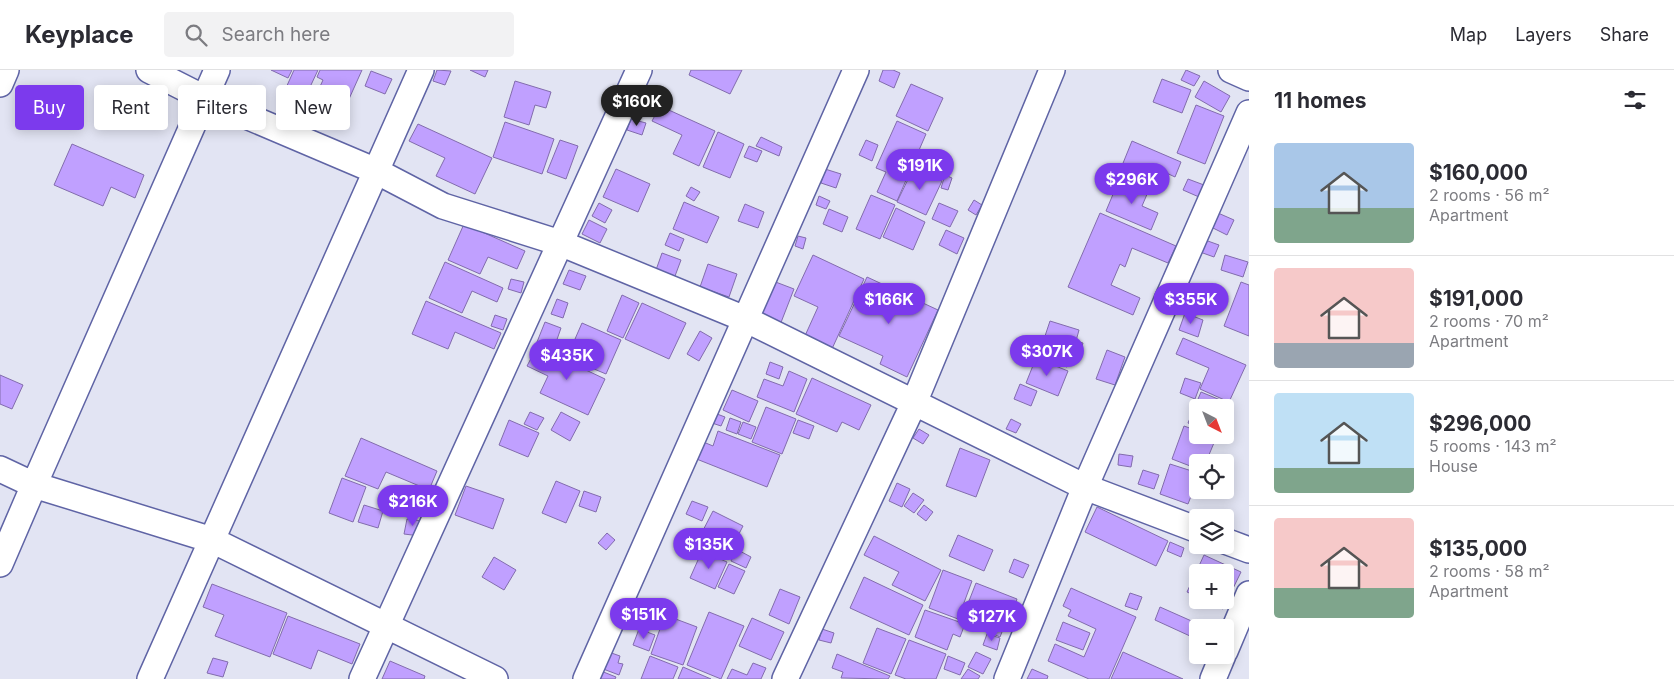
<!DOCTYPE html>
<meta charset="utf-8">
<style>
body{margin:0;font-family:Inter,sans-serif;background:#f2f2f3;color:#2b2b33;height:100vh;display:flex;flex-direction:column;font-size:19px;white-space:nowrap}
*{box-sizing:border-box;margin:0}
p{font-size:16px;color:#7c7c81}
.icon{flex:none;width:28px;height:28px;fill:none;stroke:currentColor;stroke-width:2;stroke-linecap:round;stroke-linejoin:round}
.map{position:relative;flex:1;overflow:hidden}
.details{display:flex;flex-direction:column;background:#fff;width:425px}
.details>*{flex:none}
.banner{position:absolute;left:15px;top:15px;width:475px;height:45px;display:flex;gap:10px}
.needle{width:32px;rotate:138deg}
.tools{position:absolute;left:1189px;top:329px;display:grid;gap:10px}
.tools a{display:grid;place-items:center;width:45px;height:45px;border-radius:5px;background:#fff;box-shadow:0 2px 12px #0003;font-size:25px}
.price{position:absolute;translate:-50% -42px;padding:0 11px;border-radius:18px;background:#7c3aed;color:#fff;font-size:16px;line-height:32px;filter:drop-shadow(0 1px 2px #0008)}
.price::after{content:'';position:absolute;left:50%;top:30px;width:15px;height:11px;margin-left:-8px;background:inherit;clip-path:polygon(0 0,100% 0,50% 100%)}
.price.active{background:#222;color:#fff}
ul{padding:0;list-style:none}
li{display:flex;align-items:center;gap:15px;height:125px;padding:0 25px}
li+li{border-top:1px solid #e1e1e2}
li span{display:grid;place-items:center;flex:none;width:140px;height:100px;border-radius:5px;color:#555}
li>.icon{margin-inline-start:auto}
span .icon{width:60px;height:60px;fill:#fffc;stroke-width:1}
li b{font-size:21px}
h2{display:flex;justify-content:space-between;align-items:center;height:60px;padding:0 25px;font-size:21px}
.pill{padding:0 18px;border-radius:5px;background:#fff;box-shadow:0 2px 12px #0003;font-size:18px;line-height:45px}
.pill.active{background:#7c3aed;color:#fff}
header{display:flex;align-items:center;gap:30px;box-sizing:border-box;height:70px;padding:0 25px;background:#fff;border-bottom:1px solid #e1e1e2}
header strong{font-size:24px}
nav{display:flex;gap:28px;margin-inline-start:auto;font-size:18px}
.search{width:350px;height:45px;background:#f2f2f3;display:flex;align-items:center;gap:12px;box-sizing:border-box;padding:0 18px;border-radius:5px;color:#7c7c81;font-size:19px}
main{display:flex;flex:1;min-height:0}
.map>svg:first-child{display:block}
</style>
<header>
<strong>Keyplace</strong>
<div class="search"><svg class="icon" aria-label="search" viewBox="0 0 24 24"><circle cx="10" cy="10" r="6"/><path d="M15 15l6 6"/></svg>Search here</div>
<nav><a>Map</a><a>Layers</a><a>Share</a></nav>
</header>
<main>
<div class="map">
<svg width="1249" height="609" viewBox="0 0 1249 609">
<rect width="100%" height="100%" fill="#e2e4f3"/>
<path fill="#c0a0ff" stroke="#826cad" d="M 271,0 L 292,0 L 288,8 Z
M 294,0 L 318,0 L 296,47 L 277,38 Z
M 320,0 L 362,0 L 336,58 L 307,45 L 323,10 L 317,7 Z
M 437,0 L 451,1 L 445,15 L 433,11 Z
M 470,0 L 488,0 L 485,7 Z
M 691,0 L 742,0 L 730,24 L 689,5 Z
M 883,0 L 893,0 L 900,3 L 894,18 L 879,11 Z
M 1186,0 L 1200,6 L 1194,16 L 1181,10 Z
M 371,1 L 392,9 L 385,24 L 365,16 Z
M 1162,9 L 1191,20 L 1182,43 L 1153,32 Z
M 515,11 L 551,22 L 546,38 L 535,35 L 529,55 L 504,47 Z
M 1204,11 L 1230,26 L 1221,42 L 1195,27 Z
M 911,14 L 943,28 L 928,61 L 896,46 Z
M 1196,35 L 1224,46 L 1205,94 L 1177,83 Z
M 660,36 L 715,61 L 699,96 L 673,84 L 682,65 L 652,51 Z
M 631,49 L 646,53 L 642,65 L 627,60 Z
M 897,51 L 926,64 L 897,131 L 877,122 L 886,102 L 876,98 Z
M 505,52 L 554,69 L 542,104 L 493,87 Z
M 418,54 L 492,88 L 475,124 L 436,106 L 445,88 L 409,71 Z
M 718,62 L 744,74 L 730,108 L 703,97 Z
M 761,67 L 782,77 L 779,86 L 756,76 Z
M 560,70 L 578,76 L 566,109 L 547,102 Z
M 866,70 L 878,75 L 872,91 L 859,85 Z
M 1132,71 L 1181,92 L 1175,107 L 1160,100 L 1153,117 L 1119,103 Z
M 72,74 L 144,105 L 135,128 L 111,117 L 103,136 L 54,115 Z
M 749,76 L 762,81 L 757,92 L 744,87 Z
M 914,97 L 942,111 L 926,145 L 897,132 Z
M 616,99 L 650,114 L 638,142 L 603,127 Z
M 825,99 L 841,104 L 836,118 L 821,113 Z
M 945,105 L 952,108 L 948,120 L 941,118 Z
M 1188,109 L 1204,115 L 1199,127 L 1183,120 Z
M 1119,110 L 1148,122 L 1142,136 L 1158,143 L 1151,160 L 1106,141 Z
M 691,117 L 700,122 L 694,131 L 686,126 Z
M 871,125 L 895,135 L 880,169 L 856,159 Z
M 819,126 L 830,131 L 826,139 L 816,135 Z
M 974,130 L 982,135 L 976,145 L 968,140 Z
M 684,132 L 719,147 L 707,173 L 673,159 Z
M 599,133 L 612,140 L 605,153 L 592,146 Z
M 939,133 L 958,141 L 950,157 L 932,149 Z
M 745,134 L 764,142 L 758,158 L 738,151 Z
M 896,138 L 925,152 L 913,180 L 883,167 Z
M 829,139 L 848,147 L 842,162 L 823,154 Z
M 1100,143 L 1176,176 L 1168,193 L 1132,178 L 1125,197 L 1120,194 L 1111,215 L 1140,228 L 1133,245 L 1068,217 Z
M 1218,143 L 1234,150 L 1227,165 L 1211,157 Z
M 589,150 L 607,159 L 600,173 L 582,164 Z
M 464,154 L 525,181 L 517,199 L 488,187 L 480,204 L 448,190 Z
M 946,160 L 964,168 L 957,184 L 939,175 Z
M 670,163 L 684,169 L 679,181 L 665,175 Z
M 798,166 L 806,168 L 803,179 L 795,176 Z
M 1205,170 L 1219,175 L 1214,187 L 1200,182 Z
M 662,183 L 681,190 L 675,206 L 656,200 Z
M 813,185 L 864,209 L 831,281 L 804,268 L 818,237 L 794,226 Z
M 1225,185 L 1248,192 L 1243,207 L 1221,200 Z
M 445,192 L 503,218 L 497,232 L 472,221 L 462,243 L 429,228 Z
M 708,194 L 737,204 L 729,227 L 700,217 Z
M 569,200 L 586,206 L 580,220 L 563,214 Z
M 867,207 L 938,240 L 907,307 L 880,294 L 883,286 L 839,266 Z
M 511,209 L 524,212 L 521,223 L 508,219 Z
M 773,211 L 794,219 L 780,255 L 759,247 Z
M 1241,212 L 1249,215 L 1249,266 L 1224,256 Z
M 622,225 L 639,233 L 623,268 L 607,261 Z
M 557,229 L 568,233 L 563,248 L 551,244 Z
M 426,231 L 501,263 L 494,279 L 455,262 L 448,279 L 412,264 Z
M 642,233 L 686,253 L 669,289 L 625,269 Z
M 1185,243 L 1203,250 L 1198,267 L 1179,260 Z
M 495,245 L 507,249 L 503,260 L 491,256 Z
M 1050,251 L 1079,260 L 1076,271 L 1083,273 L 1078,289 L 1070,287 L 1067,297 L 1038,287 Z
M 545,252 L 561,258 L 554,278 L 537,272 Z
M 582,253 L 621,270 L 606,304 L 575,291 L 583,273 L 575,269 Z
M 700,261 L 712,268 L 699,291 L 687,284 Z
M 1183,268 L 1246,295 L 1229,332 L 1200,319 L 1209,298 L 1176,284 Z
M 537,277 L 605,309 L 588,345 L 540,323 L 548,306 L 527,296 Z
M 1107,280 L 1125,287 L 1115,315 L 1096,309 Z
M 1036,288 L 1068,301 L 1058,326 L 1026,313 Z
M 770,292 L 783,297 L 779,309 L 766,304 Z
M 789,301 L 807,309 L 794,342 L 757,327 L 764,309 L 783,316 Z
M 0,305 L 23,315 L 12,339 L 0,334 Z
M 812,308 L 871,335 L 859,360 L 842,352 L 837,362 L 796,344 Z
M 1185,308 L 1201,313 L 1195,329 L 1180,323 Z
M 1020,314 L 1037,321 L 1031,336 L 1014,329 Z
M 732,320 L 758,331 L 749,352 L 723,340 Z
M 1201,322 L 1230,334 L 1225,346 L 1225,338 L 1198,338 L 1198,357 L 1188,353 Z
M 766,337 L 796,349 L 782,384 L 752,372 Z
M 530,342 L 544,348 L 537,360 L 524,354 Z
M 561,342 L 580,352 L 570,371 L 551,360 Z
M 717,344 L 725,347 L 721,356 L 712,353 Z
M 730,348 L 741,352 L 737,364 L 726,360 Z
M 1011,349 L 1021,354 L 1016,363 L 1006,359 Z
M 509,350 L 539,363 L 528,387 L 499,375 Z
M 798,350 L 814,356 L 809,369 L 793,363 Z
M 743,352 L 756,357 L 751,369 L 738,364 Z
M 1184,356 L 1198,361 L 1198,365 L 1208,365 L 1216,368 L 1206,392 L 1198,392 L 1198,399 L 1172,389 Z
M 919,359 L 929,365 L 923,374 L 913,368 Z
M 718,361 L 780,385 L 767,417 L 694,388 L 701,371 L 713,376 Z
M 361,368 L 437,401 L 429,420 L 386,402 L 378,419 L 345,406 Z
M 960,378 L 990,390 L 976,427 L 946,416 Z
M 1119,384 L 1133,386 L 1131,397 L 1118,395 Z
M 1170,394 L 1198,403 L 1198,408 L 1188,434 L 1160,424 Z
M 1143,400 L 1159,405 L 1154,419 L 1138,414 Z
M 342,408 L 366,417 L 353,452 L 329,443 Z
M 556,411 L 580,421 L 566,453 L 542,443 Z
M 897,413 L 910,419 L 902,437 L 889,431 Z
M 466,416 L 504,429 L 493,459 L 455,445 Z
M 584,421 L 601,427 L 596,442 L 579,436 Z
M 913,423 L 924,430 L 914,443 L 904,436 Z
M 692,431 L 708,437 L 702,451 L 686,444 Z
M 364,435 L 383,441 L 378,458 L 358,452 Z
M 924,435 L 933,442 L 926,451 L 917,444 Z
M 1097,437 L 1168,471 L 1156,496 L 1085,462 Z
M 713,441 L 743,456 L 726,489 L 696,474 Z
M 407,449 L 423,451 L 420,466 L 404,464 Z
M 607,463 L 615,470 L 606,480 L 598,473 Z
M 958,465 L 993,480 L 984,501 L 949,486 Z
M 874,466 L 941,500 L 925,531 L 892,515 L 899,502 L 864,485 Z
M 1170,472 L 1184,478 L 1181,487 L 1167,481 Z
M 736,479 L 751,487 L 746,498 L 731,491 Z
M 702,481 L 727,492 L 715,519 L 690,508 Z
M 1204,485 L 1241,502 L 1223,539 L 1204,530 L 1225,530 L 1225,502 L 1198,502 L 1198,527 L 1187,522 Z
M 494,487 L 516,500 L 504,520 L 482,507 Z
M 1014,489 L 1029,495 L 1023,508 L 1009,502 Z
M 729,494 L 745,501 L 734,524 L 718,517 Z
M 943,500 L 972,511 L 958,549 L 929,538 Z
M 864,507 L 923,535 L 909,565 L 850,538 Z
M 976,513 L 1017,529 L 1008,553 L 967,536 Z
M 212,514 L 287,543 L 270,587 L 215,566 L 224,545 L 203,537 Z
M 1071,518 L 1136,547 L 1109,609 L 1089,609 L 1048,591 L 1055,574 L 1084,587 L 1096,559 L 1068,546 L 1071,540 L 1063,536 Z
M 780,519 L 800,527 L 789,554 L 769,545 Z
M 1130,523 L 1142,527 L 1137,540 L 1125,536 Z
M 1160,537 L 1196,553 L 1190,566 L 1155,550 Z
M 925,540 L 965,554 L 960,567 L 953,564 L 947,580 L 915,567 Z
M 709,542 L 744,556 L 721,609 L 687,595 Z
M 665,545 L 697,557 L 683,595 L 651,584 Z
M 288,546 L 360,574 L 352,594 L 318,580 L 311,599 L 273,584 Z
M 752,548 L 784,562 L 771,590 L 739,576 Z
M 1063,552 L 1090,563 L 1083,580 L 1056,570 Z
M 993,553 L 1004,557 L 1000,567 L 989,562 Z
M 877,558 L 906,569 L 891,604 L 863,593 Z
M 639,559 L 655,565 L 649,581 L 633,575 Z
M 822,559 L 834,563 L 831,573 L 819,570 Z
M 987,564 L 1000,568 L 997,580 L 983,575 Z
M 909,570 L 946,584 L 936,609 L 906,609 L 895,605 Z
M 603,580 L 620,586 L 618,593 L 623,594 L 619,605 L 598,597 Z
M 976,582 L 991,589 L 983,604 L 968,597 Z
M 1123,582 L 1183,609 L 1111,609 Z
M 837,584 L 890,606 L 888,609 L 841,608 L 843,602 L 832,598 Z
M 650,586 L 678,597 L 673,609 L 641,609 Z
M 948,586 L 965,593 L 960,605 L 944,599 Z
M 213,588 L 228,592 L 223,607 L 207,603 Z
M 390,591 L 425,606 L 424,609 L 382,609 Z
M 753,593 L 766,598 L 761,609 L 727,609 L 732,599 L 747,605 Z
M 683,597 L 711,609 L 678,609 Z
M 596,599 L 616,607 L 615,609 L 592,609 Z
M 968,599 L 980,606 L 978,609 L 961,609 Z
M 1032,599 L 1048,606 L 1047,609 L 1027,609 Z"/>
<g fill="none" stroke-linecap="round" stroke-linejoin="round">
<g stroke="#5f64a5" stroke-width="28">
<path id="street" d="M 149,0 L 204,28 L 376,101 L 443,136 L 560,173 L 745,249 L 1085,417 L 1198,460
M 1231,0 L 1249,8
M 0,14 L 6,0
M 0,399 L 34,415 L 212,470 L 495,609
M 1225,471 L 1249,480
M 0,494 L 34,415 L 217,0
M 1225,581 L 1249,524
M 150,609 L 421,0
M 362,609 L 639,0
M 586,609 L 856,0
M 785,609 L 914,333 L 1052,0
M 1007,609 L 1085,417 L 1249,43
M 1213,609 L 1223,585"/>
</g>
<use href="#street" stroke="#fff" stroke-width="25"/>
</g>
</svg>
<div class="tools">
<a><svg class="needle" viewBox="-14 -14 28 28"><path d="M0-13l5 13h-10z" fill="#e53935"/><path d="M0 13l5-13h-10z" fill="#7c7c81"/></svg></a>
<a><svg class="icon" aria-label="locate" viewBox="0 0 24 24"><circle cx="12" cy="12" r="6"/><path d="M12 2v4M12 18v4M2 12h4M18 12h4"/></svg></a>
<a><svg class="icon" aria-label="layers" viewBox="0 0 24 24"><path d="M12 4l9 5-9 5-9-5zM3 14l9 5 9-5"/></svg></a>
<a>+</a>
<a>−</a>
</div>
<b class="price active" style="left:637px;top:57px">$160K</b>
<b class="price" style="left:920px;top:121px">$191K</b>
<b class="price" style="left:1132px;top:135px">$296K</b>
<b class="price" style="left:889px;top:255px">$166K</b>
<b class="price" style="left:1191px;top:255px">$355K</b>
<b class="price" style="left:1047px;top:307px">$307K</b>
<b class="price" style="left:567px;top:311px">$435K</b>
<b class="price" style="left:413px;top:457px">$216K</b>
<b class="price" style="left:709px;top:500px">$135K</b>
<b class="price" style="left:644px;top:570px">$151K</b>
<b class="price" style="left:992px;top:572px">$127K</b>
<div class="banner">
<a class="pill active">Buy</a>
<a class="pill">Rent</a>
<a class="pill">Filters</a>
<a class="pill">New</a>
</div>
</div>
<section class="details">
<h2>11 homes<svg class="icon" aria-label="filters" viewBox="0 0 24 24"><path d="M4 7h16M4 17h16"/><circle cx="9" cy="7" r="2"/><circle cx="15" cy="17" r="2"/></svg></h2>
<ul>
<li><span style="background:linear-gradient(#a9c7e8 65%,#7fa58c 0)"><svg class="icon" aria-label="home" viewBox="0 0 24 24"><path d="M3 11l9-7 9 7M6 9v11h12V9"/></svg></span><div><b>$160,000</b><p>2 rooms · 56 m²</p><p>Apartment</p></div></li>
<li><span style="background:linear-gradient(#f6c9c9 75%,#9aa5b1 0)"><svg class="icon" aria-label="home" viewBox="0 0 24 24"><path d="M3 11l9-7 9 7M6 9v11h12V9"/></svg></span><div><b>$191,000</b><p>2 rooms · 70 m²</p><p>Apartment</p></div></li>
<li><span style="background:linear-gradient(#bfe0f5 75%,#7fa58c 0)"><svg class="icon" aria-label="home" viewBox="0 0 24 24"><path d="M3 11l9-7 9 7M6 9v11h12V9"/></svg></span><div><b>$296,000</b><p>5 rooms · 143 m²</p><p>House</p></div></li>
<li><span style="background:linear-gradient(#f6c9c9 70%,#7fa58c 0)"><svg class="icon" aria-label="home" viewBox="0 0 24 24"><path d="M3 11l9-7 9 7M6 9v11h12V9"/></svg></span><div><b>$135,000</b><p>2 rooms · 58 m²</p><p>Apartment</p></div></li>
</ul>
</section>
</main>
